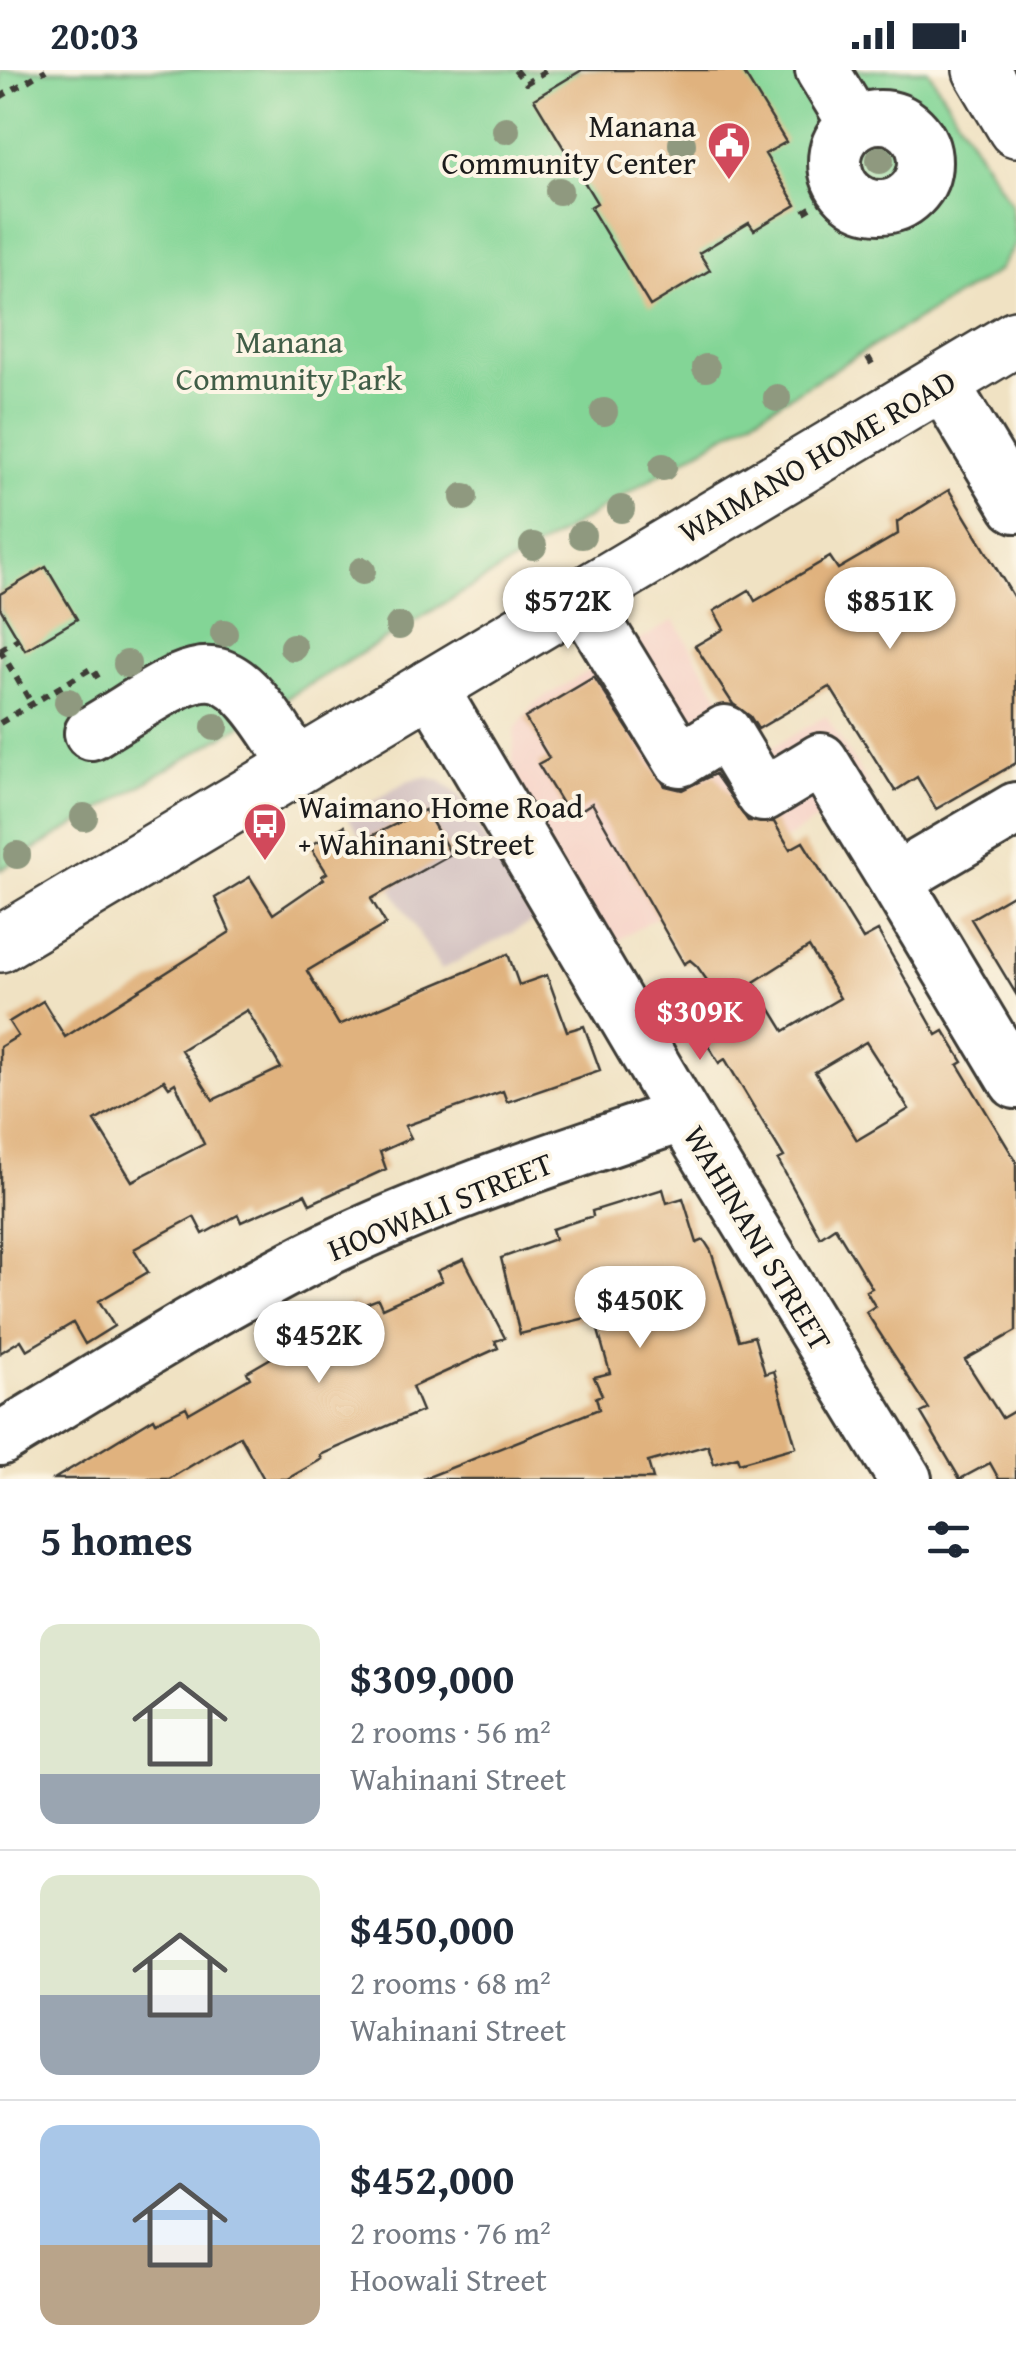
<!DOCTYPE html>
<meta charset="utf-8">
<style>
body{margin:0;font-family:"Gentium Book Plus",serif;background:#f2f2f3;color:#1f2937;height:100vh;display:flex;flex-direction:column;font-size:38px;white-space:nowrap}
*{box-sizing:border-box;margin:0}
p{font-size:32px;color:#747a83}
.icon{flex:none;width:55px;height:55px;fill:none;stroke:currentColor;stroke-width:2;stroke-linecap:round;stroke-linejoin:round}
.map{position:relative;height:1409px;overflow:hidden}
.sheet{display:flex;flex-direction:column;background:#fff;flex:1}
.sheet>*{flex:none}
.price{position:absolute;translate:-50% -85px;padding:0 22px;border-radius:35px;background:#fff;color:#222;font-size:32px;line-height:65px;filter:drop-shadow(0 2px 5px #0008)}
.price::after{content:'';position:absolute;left:50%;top:60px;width:30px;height:22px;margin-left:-15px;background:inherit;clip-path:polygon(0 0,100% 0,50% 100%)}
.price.active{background:#d1495b;color:#fff}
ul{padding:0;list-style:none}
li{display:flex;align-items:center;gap:30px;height:250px;padding:0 40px}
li+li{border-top:2px solid #e0e1e3}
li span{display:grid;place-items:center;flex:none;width:280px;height:200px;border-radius:20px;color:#555}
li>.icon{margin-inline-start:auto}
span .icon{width:120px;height:120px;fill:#fffc;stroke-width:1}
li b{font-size:42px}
h2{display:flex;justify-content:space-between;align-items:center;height:120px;padding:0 40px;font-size:42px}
.status{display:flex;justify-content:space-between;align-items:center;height:70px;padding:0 50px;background:#fff;direction:ltr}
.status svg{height:28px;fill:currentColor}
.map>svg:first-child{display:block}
</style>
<div class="status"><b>20:03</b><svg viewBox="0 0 49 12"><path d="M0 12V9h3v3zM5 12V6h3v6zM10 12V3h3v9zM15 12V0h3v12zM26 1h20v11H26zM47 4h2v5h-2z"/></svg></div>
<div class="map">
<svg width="1016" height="1409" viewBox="0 0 1016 1409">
<rect width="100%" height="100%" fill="#fcf5e5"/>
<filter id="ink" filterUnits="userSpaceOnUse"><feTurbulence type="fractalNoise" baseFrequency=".01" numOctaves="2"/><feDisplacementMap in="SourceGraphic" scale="20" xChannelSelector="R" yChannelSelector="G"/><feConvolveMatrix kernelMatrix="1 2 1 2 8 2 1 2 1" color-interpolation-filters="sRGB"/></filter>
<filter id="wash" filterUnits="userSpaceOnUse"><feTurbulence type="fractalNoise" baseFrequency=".0048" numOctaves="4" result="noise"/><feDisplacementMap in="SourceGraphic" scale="40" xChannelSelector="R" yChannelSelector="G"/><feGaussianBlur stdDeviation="2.25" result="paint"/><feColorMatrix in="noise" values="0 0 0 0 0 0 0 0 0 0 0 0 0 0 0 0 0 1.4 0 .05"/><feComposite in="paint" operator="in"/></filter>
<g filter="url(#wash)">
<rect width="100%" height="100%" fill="#f0e2c3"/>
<path fill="#f6d1c6" d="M 674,550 L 756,687 L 826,646 L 870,718 L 607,877 L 527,744 L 512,697 L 515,659 L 535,633 Z"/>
<path fill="#d1bfbf" d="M 426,707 L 441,711 L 460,726 L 534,851 L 441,900 L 348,747 L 409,710 Z"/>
<path fill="#83d596" stroke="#507859" stroke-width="2.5" d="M 0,0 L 928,0 L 1011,135 L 1016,173 L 998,201 L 0,800 Z"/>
<g id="blocks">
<path fill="#e0b27e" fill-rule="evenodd" d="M 582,0 L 742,0 L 786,72 L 765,84 L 796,135 L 754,160 L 749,153 L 699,183 L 710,200 L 650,236 L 590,137 L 597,133 L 534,29 Z
M 949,420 L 1016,531 L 1016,693 L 936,739 L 917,707 L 895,721 L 830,617 L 758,659 L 750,646 L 733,634 L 695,576 L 724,559 L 714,541 L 749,520 L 755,531 L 830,487 L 838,499 L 898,464 L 897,452 Z
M 46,497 L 77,549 L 25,580 L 0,538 L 0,524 Z
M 594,607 L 665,716 L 682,720 L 715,704 L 748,751 L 774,752 L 790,779 L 803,772 L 863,869 L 878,861 L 937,965 L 944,961 L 963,992 L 958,995 L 1016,1091 L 1016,1261 L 965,1290 L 1002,1348 L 1016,1340 L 1016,1409 L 999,1409 L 990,1393 L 960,1409 L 921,1343 L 929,1339 L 866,1242 L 875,1236 L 866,1221 L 872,1218 L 835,1157 L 820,1167 L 778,1090 L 784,1087 L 725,989 L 719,993 L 704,969 L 735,950 L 697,896 L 690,890 L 684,894 L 592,733 L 570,747 L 538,694 L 549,688 L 525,648 ZM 809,877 L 840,928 L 784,961 L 754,912 ZM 866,972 L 909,1039 L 857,1070 L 815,1002 Z
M 425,740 L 451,784 L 371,829 L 386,854 L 307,901 L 339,955 L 508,884 L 519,915 L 547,905 L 567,961 L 584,956 L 600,1000 L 507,1032 L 503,1021 L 405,1056 L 411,1068 L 380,1082 L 386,1099 L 310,1134 L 305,1124 L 241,1152 L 238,1145 L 203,1164 L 194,1147 L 134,1179 L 148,1202 L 99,1231 L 114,1256 L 85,1274 L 73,1253 L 27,1280 L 21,1270 L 0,1283 L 0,977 L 18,966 L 9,952 L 43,931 L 65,967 L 230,862 L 215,828 L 250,807 L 273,844 L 324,809 L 322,806 L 327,803 L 310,776 L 344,756 L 355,774 ZM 247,940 L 281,998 L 213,1030 L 181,980 ZM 164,1010 L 169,1017 L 175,1013 L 204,1074 L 132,1111 L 95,1051 Z
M 1016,823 L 1016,924 L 971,849 Z
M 663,1119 L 667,1133 L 683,1128 L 697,1173 L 704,1170 L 711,1181 L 739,1270 L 754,1266 L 765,1304 L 774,1301 L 796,1377 L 739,1393 L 737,1387 L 714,1394 L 708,1375 L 648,1392 L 653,1409 L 423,1409 L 599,1339 L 596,1327 L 602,1325 L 594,1307 L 610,1303 L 594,1246 L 520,1264 L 501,1188 L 555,1169 L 552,1159 L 593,1146 L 592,1141 Z
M 464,1189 L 505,1268 L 495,1271 L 498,1278 L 412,1317 L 422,1341 L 320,1385 L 322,1389 L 287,1409 L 264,1409 L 240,1366 L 169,1409 L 54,1409 L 154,1348 L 156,1352 L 186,1337 L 189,1343 L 250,1308 L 247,1302 L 295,1274 L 287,1257 L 356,1232 L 358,1237 L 378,1229 L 382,1238 L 442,1211 L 437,1201 Z"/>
</g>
</g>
<g filter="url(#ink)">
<use href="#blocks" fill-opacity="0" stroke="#3c3a35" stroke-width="2.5"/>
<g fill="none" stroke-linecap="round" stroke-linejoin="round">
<g stroke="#3c3a35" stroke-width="58">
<path id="minor" d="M 822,0 L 855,54
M835 92a45 45 0 1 1 90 0a45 45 0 1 1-90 0Z
M 942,313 L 1016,436
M 580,526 L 680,690 L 725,662 L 763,725 L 821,690 L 895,810
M 430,616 L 683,1045 L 905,1409
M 91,663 C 208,593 218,564 297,696
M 1016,739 L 895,810 L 1016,1012
M 0,1369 C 108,1304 215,1235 328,1179 C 442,1124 564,1086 683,1045"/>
</g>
<g stroke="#3c3a35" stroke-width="60">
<path id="major" d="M 981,0 L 1016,59
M 0,874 L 1016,268"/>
</g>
<path stroke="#3c3a35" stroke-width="6" stroke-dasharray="8 8" stroke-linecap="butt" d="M 515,0 L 526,13 L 547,0
M 0,27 L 46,0
M 804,142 L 844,118
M 868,287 L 872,294
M 0,580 L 32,634
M 0,580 L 18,569
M 0,653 L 92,598 L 98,608"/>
<use href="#minor" stroke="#fff" stroke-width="52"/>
<use href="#major" stroke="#fff" stroke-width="55"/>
</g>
<g fill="#8f997f">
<circle cx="506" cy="60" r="14"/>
<circle cx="682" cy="74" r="14"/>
<circle cx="880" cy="90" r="14"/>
<circle cx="559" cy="121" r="14"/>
<circle cx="706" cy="298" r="14"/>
<circle cx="777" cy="328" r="14"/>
<circle cx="604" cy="342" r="14"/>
<circle cx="663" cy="397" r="14"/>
<circle cx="464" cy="427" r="14"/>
<circle cx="621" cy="439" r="14"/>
<circle cx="582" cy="465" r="14"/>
<circle cx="533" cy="476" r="14"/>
<circle cx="362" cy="501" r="14"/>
<circle cx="399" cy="556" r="14"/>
<circle cx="224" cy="563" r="14"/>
<circle cx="293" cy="577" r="14"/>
<circle cx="127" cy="594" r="14"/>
<circle cx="68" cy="632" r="14"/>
<circle cx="215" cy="657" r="14"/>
<circle cx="84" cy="747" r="14"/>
<circle cx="17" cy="785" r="14"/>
</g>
</g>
<defs>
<g id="civic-pin" transform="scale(2.25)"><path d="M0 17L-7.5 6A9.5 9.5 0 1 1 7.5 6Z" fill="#d1495b" stroke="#fcf5e5"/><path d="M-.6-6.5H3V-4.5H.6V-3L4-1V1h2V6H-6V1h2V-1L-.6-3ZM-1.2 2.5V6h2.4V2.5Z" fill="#fff"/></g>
<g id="bus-pin" transform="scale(2.25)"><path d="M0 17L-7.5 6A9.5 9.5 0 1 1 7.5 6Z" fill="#d1495b" stroke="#fcf5e5"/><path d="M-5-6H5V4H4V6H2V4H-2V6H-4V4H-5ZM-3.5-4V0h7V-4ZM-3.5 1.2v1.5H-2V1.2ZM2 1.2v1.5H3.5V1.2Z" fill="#fff"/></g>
</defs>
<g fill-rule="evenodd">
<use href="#civic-pin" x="729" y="73"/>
<use href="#bus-pin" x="265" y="754"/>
</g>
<g text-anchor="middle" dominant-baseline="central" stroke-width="8" stroke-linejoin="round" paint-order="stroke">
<g font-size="32" fill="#1c1c1c" stroke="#fcf5e5" text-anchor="end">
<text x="696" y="55">Manana<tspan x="696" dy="37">Community Center</tspan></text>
<text x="298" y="736" text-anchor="start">Waimano Home Road<tspan x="298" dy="37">+ Wahinani Street</tspan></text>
</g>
<g font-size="32" fill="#405d47" stroke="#fcf5e5">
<text x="289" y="271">Manana<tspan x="289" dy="37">Community Park</tspan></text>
</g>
<g font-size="32" fill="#1c1c1c" stroke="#fcf5e5">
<text transform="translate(817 386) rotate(-30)">WAIMANO HOME ROAD</text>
<text transform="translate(440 1136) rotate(-22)">HOOWALI STREET</text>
<text transform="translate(758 1168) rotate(59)">WAHINANI STREET</text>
</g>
</g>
</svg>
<b class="price" style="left:568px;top:582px">$572K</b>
<b class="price" style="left:890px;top:582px">$851K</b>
<b class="price active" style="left:700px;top:993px">$309K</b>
<b class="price" style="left:640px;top:1281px">$450K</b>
<b class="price" style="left:319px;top:1316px">$452K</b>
</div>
<section class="sheet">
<h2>5 homes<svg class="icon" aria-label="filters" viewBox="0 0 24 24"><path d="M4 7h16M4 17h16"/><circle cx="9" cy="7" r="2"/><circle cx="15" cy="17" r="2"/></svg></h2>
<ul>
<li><span style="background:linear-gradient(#dfe7d0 75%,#9aa5b1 0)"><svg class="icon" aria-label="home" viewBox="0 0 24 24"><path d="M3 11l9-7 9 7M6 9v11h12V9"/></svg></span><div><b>$309,000</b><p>2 rooms · 56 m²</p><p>Wahinani Street</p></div></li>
<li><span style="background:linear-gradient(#dfe7d0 60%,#9aa5b1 0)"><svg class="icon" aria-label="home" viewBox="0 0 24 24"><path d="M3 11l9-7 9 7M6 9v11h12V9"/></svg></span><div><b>$450,000</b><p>2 rooms · 68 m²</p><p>Wahinani Street</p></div></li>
<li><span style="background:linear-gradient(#a9c7e8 60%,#b9a48a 0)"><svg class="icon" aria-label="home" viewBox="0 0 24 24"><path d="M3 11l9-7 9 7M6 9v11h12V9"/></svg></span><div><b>$452,000</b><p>2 rooms · 76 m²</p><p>Hoowali Street</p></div></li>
</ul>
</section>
